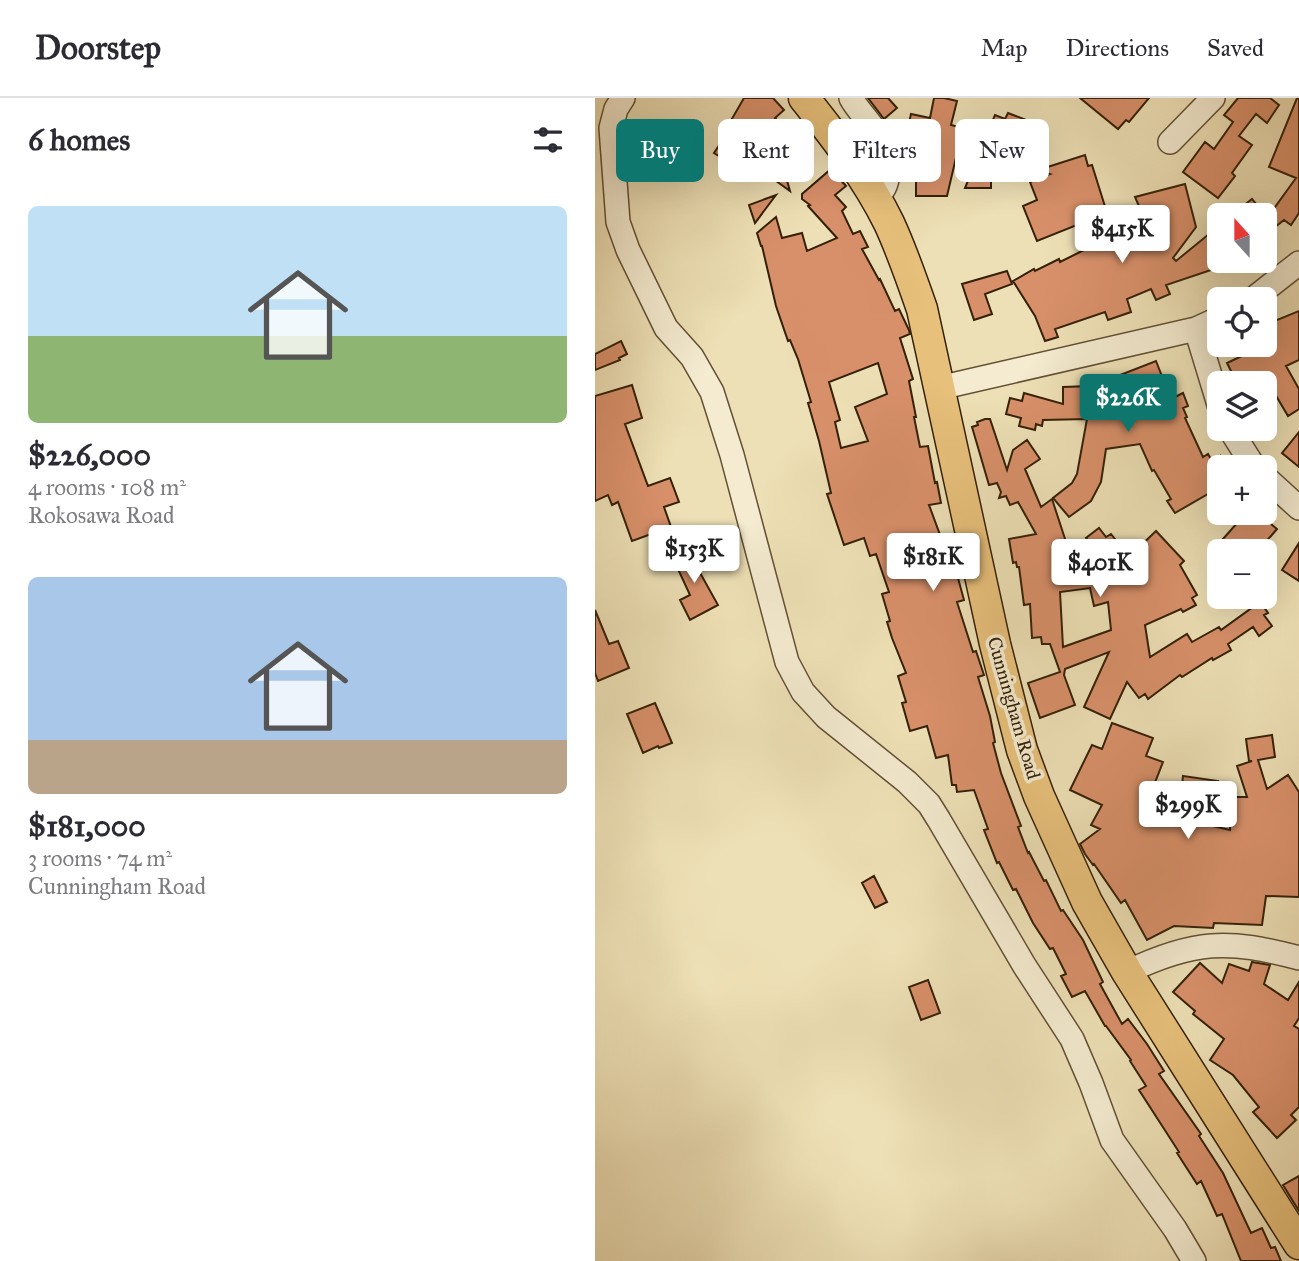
<!DOCTYPE html>
<meta charset="utf-8">
<style>
body{margin:0;font-family:"IM FELL Great Primer",serif;background:#f2f2f3;color:#2b2b33;height:100vh;display:flex;flex-direction:column;font-size:26px;white-space:nowrap}
*{box-sizing:border-box;margin:0}
p{font-size:23px;color:#7c7c81}
.icon{flex:none;width:38px;height:38px;fill:none;stroke:currentColor;stroke-width:2;stroke-linecap:round;stroke-linejoin:round}
.map{position:relative;flex:1;overflow:hidden}
.panel{display:flex;flex-direction:column;background:#fff;width:595px}
.panel>*{flex:none}
.top-card{position:absolute;left:21px;top:21px;width:578px;height:63px;display:flex;gap:14px}
.needle{width:46px;rotate:339deg}
.buttons{position:absolute;left:612px;top:105px;display:grid;gap:14px}
.buttons a{display:grid;place-items:center;width:70px;height:70px;border-radius:10px;background:#fff;box-shadow:0 7px 28px #0002;font-size:35px}
.price{position:absolute;translate:-50% -60px;padding:0 16px;border-radius:7px;background:#fff;color:#222;font-size:23px;line-height:46px;filter:drop-shadow(0 2px 4px #0008)}
.price::after{content:'';position:absolute;left:50%;top:42px;width:21px;height:16px;margin-left:-10px;background:inherit;clip-path:polygon(0 0,100% 0,50% 100%)}
.price.current{background:#0f766e;color:#fff}
ul{padding:0;list-style:none}
li{display:grid;align-content:center;gap:14px;height:371px;padding:0 28px}
li span{display:grid;place-items:center;height:217px;border-radius:10px;color:#555}
li>.icon{margin-inline-start:auto}
span .icon{width:126px;height:126px;fill:#fffc;stroke-width:1}
li b{font-size:30px}
h2{display:flex;justify-content:space-between;align-items:center;height:84px;padding:0 28px;font-size:30px}
.tag{padding:0 24px;border-radius:10px;background:#fff;box-shadow:0 7px 28px #0002;font-size:24px;line-height:63px}
.tag.current{background:#0f766e;color:#fff}
header{display:flex;align-items:center;gap:42px;box-sizing:border-box;height:98px;padding:0 35px;background:#fff;border-bottom:2px solid #e1e1e2}
header strong{font-size:33px}
nav{display:flex;gap:38px;margin-inline-start:auto;font-size:24px}
main{display:flex;flex:1;min-height:0}
.map>svg:first-child{display:block}
</style>
<header>
<strong>Doorstep</strong>
<nav><a>Map</a><a>Directions</a><a>Saved</a></nav>
</header>
<main>
<section class="panel">
<h2>6 homes<svg class="icon" aria-label="filters" viewBox="0 0 24 24"><path d="M4 7h16M4 17h16"/><circle cx="9" cy="7" r="2"/><circle cx="15" cy="17" r="2"/></svg></h2>
<ul>
<li><span style="background:linear-gradient(#bfe0f5 60%,#8fb573 0)"><svg class="icon" aria-label="home" viewBox="0 0 24 24"><path d="M3 11l9-7 9 7M6 9v11h12V9"/></svg></span><div><b>$226,000</b><p>4 rooms · 108 m²</p><p>Rokosawa Road</p></div></li>
<li><span style="background:linear-gradient(#a9c7e8 75%,#b9a48a 0)"><svg class="icon" aria-label="home" viewBox="0 0 24 24"><path d="M3 11l9-7 9 7M6 9v11h12V9"/></svg></span><div><b>$181,000</b><p>3 rooms · 74 m²</p><p>Cunningham Road</p></div></li>
</ul>
</section>
<div class="map">
<svg width="704" height="1163" viewBox="0 0 704 1163">
<rect width="100%" height="100%" fill="#eee0b6"/>
<filter id="stains"><feTurbulence type="fractalNoise" baseFrequency=".00286" numOctaves="4"/><feColorMatrix values="0 0 0 0 .2 0 0 0 0 .09 0 0 0 0 .02 0 0 0 .5 -.17"/></filter>
<radialGradient id="worn" r=".72"><stop offset=".6" stop-color="#630" stop-opacity="0"/><stop offset="1" stop-color="#630" stop-opacity=".3"/></radialGradient>
<path fill="#d8906a" stroke="#342008" stroke-width="2" fill-rule="evenodd" d="M 149,0 L 178,0 L 189,12 L 180,20 L 207,46 L 191,65 L 200,71 L 194,79 L 191,79 L 195,93 L 138,52 L 132,63 L 119,55 L 129,40 L 127,38 Z
M 273,0 L 293,0 L 302,10 L 289,21 Z
M 339,0 L 349,0 L 362,3 L 356,27 L 368,30 L 352,98 L 321,98 L 321,73 L 306,73 L 303,51 L 308,51 L 316,16 L 335,20 Z
M 485,0 L 554,0 L 534,24 L 531,22 L 523,31 Z
M 643,0 L 675,0 L 684,7 L 672,25 L 661,16 L 644,38 L 657,47 L 637,75 L 640,78 L 623,100 L 588,74 L 610,44 L 619,51 L 638,24 L 629,17 Z
M 702,0 L 704,0 L 704,115 L 696,127 L 689,122 L 670,137 L 670,123 L 701,80 L 674,69 Z
M 413,15 L 434,23 L 422,51 L 391,38 L 400,17 L 410,21 Z
M 490,57 L 493,68 L 497,67 L 512,115 L 442,143 L 428,108 L 442,102 L 435,84 L 455,76 L 443,72 Z
M 381,63 L 396,63 L 396,90 L 370,90 Z
M 236,71 L 251,88 L 240,97 L 251,109 L 247,113 L 258,136 L 265,133 L 273,149 L 267,151 L 284,182 L 285,181 L 300,213 L 304,211 L 314,232 L 315,236 L 305,240 L 318,281 L 314,283 L 321,319 L 319,319 L 325,349 L 333,348 L 340,385 L 342,384 L 346,405 L 334,407 L 361,480 L 363,480 L 369,502 L 362,504 L 378,554 L 381,553 L 389,577 L 383,579 L 395,618 L 400,644 L 398,645 L 406,675 L 426,728 L 423,729 L 433,755 L 434,754 L 449,783 L 451,782 L 466,813 L 468,812 L 488,842 L 508,884 L 505,886 L 527,926 L 533,921 L 552,946 L 569,973 L 564,976 L 606,1036 L 604,1038 L 628,1075 L 656,1135 L 667,1130 L 676,1150 L 680,1149 L 686,1163 L 646,1163 L 627,1116 L 622,1118 L 606,1083 L 602,1086 L 582,1055 L 584,1054 L 544,992 L 551,988 L 535,963 L 536,962 L 511,928 L 510,928 L 490,893 L 477,899 L 466,878 L 471,876 L 458,850 L 455,851 L 438,825 L 421,791 L 418,792 L 404,764 L 402,765 L 389,732 L 393,731 L 379,692 L 362,694 L 361,687 L 357,687 L 353,657 L 341,660 L 332,628 L 315,633 L 307,605 L 311,604 L 303,578 L 311,575 L 297,540 L 292,524 L 295,523 L 287,496 L 294,494 L 281,456 L 275,458 L 269,440 L 249,447 L 232,396 L 236,395 L 224,343 L 213,305 L 216,304 L 203,261 L 195,242 L 193,243 L 181,208 L 167,148 L 166,148 L 162,135 L 181,119 L 187,140 L 207,135 L 212,153 L 242,140 L 213,108 L 215,107 L 207,101 L 207,96 ZM 283,265 L 292,296 L 260,309 L 273,343 L 246,350 L 240,324 L 245,322 L 234,284 Z
M 590,86 L 601,129 L 578,160 L 581,163 L 625,127 L 625,169 L 571,187 L 575,196 L 561,202 L 556,191 L 532,201 L 536,214 L 513,222 L 510,214 L 460,231 L 463,239 L 450,243 L 440,218 L 418,183 L 439,171 L 440,173 L 464,161 L 465,164 L 491,151 L 490,149 L 549,120 L 540,99 Z
M 181,97 L 160,125 L 154,107 Z
M 657,101 L 670,117 L 637,117 Z
M 412,173 L 417,186 L 390,196 L 397,216 L 379,222 L 367,186 Z
M 704,213 L 704,262 L 691,268 L 704,291 L 704,311 L 693,318 L 670,279 L 656,285 L 642,285 L 632,265 L 670,247 L 670,227 Z
M 26,243 L 32,256 L 24,260 L 25,262 L 0,272 L 0,256 Z
M 561,263 L 576,301 L 588,295 L 593,308 L 588,310 L 592,319 L 590,320 L 608,359 L 613,356 L 617,363 L 625,358 L 625,389 L 580,415 L 572,403 L 576,401 L 559,372 L 557,373 L 545,346 L 511,351 L 506,384 L 496,403 L 474,419 L 458,400 L 477,385 L 482,376 L 492,321 L 448,322 L 447,328 L 441,326 L 440,332 L 424,328 L 426,320 L 411,316 L 415,300 L 427,303 L 429,295 L 468,306 L 468,289 L 495,288 L 493,283 L 515,278 L 515,281 Z
M 37,287 L 47,320 L 30,326 L 53,388 L 75,380 L 84,404 L 69,409 L 76,429 L 37,443 L 23,404 L 17,407 L 13,397 L 0,403 L 0,298 Z
M 390,321 L 395,321 L 412,372 L 418,352 L 432,342 L 445,361 L 430,371 L 446,409 L 457,401 L 472,447 L 476,480 L 515,470 L 491,440 L 504,430 L 511,439 L 516,436 L 534,459 L 561,433 L 589,463 L 585,467 L 602,497 L 597,500 L 601,507 L 588,514 L 586,511 L 550,527 L 555,559 L 592,536 L 597,544 L 624,529 L 626,532 L 665,504 L 673,515 L 669,517 L 677,528 L 664,538 L 658,529 L 633,546 L 636,552 L 618,562 L 617,560 L 587,579 L 585,577 L 553,601 L 550,596 L 544,600 L 532,584 L 515,621 L 489,609 L 514,554 L 470,571 L 469,577 L 480,607 L 445,620 L 433,585 L 465,574 L 455,546 L 447,546 L 446,539 L 437,540 L 435,506 L 429,507 L 424,469 L 422,469 L 421,464 L 418,465 L 414,441 L 441,436 L 423,404 L 415,407 L 411,398 L 404,400 L 406,394 L 402,385 L 394,387 L 377,329 L 383,327 L 382,324 ZM 495,490 L 499,508 L 513,504 L 516,532 L 468,549 L 465,494 Z
M 704,334 L 704,369 L 687,355 Z
M 651,415 L 663,415 L 682,431 L 663,453 L 642,453 L 628,441 Z
M 704,445 L 704,483 L 687,472 Z
M 96,450 L 106,472 L 104,473 L 123,507 L 95,522 L 85,502 L 95,497 L 77,458 Z
M 0,512 L 14,546 L 23,543 L 34,570 L 3,583 L 0,575 Z
M 60,605 L 77,645 L 64,650 L 63,648 L 48,655 L 32,616 Z
M 517,625 L 558,640 L 551,658 L 568,664 L 554,700 L 578,708 L 575,718 L 635,732 L 635,726 L 639,726 L 639,699 L 652,699 L 642,668 L 657,663 L 654,663 L 651,641 L 677,637 L 680,659 L 663,662 L 672,691 L 693,677 L 704,694 L 704,799 L 671,798 L 667,827 L 619,825 L 618,830 L 579,828 L 552,842 L 530,802 L 526,805 L 499,766 L 498,767 L 490,756 L 485,746 L 505,731 L 496,727 L 507,707 L 475,692 L 497,647 L 507,651 Z
M 588,678 L 623,683 L 621,699 L 586,696 Z
M 279,778 L 292,804 L 280,810 L 267,785 Z
M 657,864 L 675,867 L 669,886 L 693,902 L 704,884 L 704,920 L 699,928 L 704,931 L 704,1009 L 696,1017 L 701,1022 L 682,1040 L 658,1014 L 664,1009 L 638,977 L 615,962 L 629,941 L 598,916 L 600,913 L 578,894 L 605,865 L 627,885 L 634,866 L 654,873 Z
M 333,882 L 345,915 L 326,922 L 314,889 Z
M 704,1078 L 704,1113 L 688,1087 Z"/>
<g fill="none" stroke-linecap="round" stroke-linejoin="round">
<g stroke="#625034" stroke-width="26">
<path id="minor" d="M 28,0 L 21,11 L 16,30 L 23,124 L 33,152 L 71,230 L 97,259 L 117,294 L 137,357 L 192,564 L 208,594 L 231,619 L 312,684 L 334,706 L 344,722 L 429,867 L 477,941 L 496,985 L 517,1042 L 580,1131 L 599,1163
M 256,0 C 263,13 275,23 282,36 C 285,40 286,46 287,51 C 294,70 297,86 280,101
M 575,44 L 618,0
M 658,201 L 704,165
M 601,231 L 625,310
M 344,290 L 601,231 L 625,220
M 635,331 L 659,369
M 670,379 L 704,410
M 532,874 C 599,842 633,841 704,860"/>
</g>
<g stroke="#342008" stroke-width="33">
<path id="major" d="M 209,0 C 240,39 272,80 294,125 C 307,153 317,182 327,211 L 400,546 L 427,652 L 444,698 L 492,804 L 532,874 L 704,1146"/>
</g>
<use href="#minor" stroke="#f4ebd0" stroke-width="23"/>
<use href="#major" stroke="#e7c07b" stroke-width="30"/>
</g>
<g text-anchor="middle" dominant-baseline="central" stroke-width="7" stroke-linejoin="round" paint-order="stroke">
<g font-size="19" fill="#342008" stroke="#f4ebd0">
<text transform="translate(419 610) rotate(74)">Cunningham Road</text>
</g>
</g>
<rect width="100%" height="100%" filter="url(#stains)"/>
<rect width="100%" height="100%" fill="url(#worn)"/>
</svg>
<div class="buttons">
<a><svg class="needle" viewBox="-14 -14 28 28"><path d="M0-13l5 13h-10z" fill="#e53935"/><path d="M0 13l5-13h-10z" fill="#7c7c81"/></svg></a>
<a><svg class="icon" aria-label="locate" viewBox="0 0 24 24"><circle cx="12" cy="12" r="6"/><path d="M12 2v4M12 18v4M2 12h4M18 12h4"/></svg></a>
<a><svg class="icon" aria-label="layers" viewBox="0 0 24 24"><path d="M12 4l9 5-9 5-9-5zM3 14l9 5 9-5"/></svg></a>
<a>+</a>
<a>−</a>
</div>
<b class="price" style="left:527px;top:167px">$415K</b>
<b class="price current" style="left:533px;top:336px">$226K</b>
<b class="price" style="left:99px;top:487px">$153K</b>
<b class="price" style="left:338px;top:495px">$181K</b>
<b class="price" style="left:505px;top:501px">$401K</b>
<b class="price" style="left:593px;top:743px">$299K</b>
<div class="top-card">
<a class="tag current">Buy</a>
<a class="tag">Rent</a>
<a class="tag">Filters</a>
<a class="tag">New</a>
</div>
</div>
</main>
